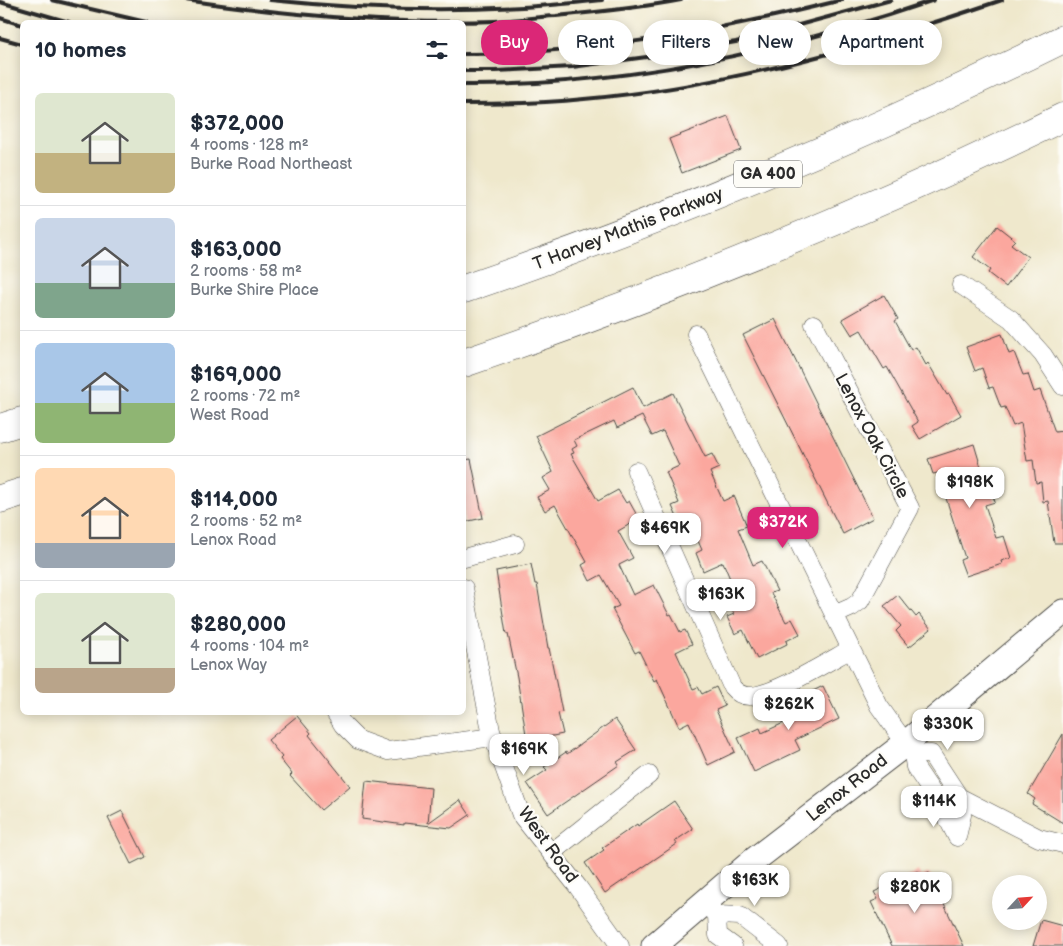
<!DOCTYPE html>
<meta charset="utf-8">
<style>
body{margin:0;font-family:"Balsamiq Sans",sans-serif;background:#f2f2f3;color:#1f2937;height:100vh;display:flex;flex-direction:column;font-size:19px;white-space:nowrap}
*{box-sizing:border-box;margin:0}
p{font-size:16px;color:#747a83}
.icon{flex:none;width:28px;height:28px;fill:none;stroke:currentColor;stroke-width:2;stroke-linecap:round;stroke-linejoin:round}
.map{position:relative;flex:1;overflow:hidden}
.details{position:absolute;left:20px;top:20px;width:446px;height:695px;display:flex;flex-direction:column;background:#fff;border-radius:8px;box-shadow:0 2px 12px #0003}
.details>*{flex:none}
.banner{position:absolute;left:481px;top:20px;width:475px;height:45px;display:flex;gap:10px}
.needle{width:32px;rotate:64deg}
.fabs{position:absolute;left:992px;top:875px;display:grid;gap:10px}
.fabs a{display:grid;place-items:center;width:55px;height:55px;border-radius:50%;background:#fff;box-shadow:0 2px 12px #0003;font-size:25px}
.price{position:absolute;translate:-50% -42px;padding:0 11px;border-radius:10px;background:#fff;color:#222;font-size:16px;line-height:32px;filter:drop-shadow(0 1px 2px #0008)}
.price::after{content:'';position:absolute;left:50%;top:30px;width:15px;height:11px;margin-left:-8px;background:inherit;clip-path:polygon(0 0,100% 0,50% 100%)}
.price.selected{background:#db2777;color:#fff}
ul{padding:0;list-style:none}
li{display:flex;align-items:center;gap:15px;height:125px;padding:0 15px}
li+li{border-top:1px solid #e0e1e3}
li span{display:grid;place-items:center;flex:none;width:140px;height:100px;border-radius:8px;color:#555}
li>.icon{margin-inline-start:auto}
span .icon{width:60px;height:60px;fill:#fffc;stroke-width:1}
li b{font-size:21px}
h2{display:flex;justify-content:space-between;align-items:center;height:60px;padding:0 15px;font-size:21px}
.pill{padding:0 18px;border-radius:22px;background:#fff;box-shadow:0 2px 12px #0003;font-size:18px;line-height:45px}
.pill.selected{background:#db2777;color:#fff}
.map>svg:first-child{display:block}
</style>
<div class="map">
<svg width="1063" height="946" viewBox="0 0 1063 946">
<rect width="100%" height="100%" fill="#fdfcf7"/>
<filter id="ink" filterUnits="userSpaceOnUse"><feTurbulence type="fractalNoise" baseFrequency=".02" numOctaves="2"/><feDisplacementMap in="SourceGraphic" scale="10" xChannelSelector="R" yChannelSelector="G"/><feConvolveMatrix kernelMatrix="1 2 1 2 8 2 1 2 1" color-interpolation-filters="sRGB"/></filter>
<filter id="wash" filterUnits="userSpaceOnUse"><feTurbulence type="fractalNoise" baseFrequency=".0096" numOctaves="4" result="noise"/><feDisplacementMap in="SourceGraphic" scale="20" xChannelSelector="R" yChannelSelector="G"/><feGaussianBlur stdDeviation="1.12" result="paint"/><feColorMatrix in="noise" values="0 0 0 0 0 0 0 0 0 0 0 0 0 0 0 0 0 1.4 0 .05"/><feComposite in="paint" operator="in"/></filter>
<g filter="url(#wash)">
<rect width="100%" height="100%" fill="#efe8cc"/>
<g id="blocks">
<path fill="#fba79e" d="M 728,116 L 741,150 L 682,173 L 669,139 Z
M 997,226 L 1015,240 L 1011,244 L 1028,257 L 1006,287 L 988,273 L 990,270 L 973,257 Z
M 884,295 L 898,319 L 895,321 L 911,350 L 916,347 L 926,365 L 928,363 L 947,395 L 949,394 L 961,415 L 920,439 L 912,426 L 918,422 L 887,367 L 884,369 L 861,330 L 852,335 L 842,319 Z
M 775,319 L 873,518 L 843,534 L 743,335 Z
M 1002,334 L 1009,354 L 1014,352 L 1023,375 L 1028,374 L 1034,392 L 1040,390 L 1055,432 L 1063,431 L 1063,543 L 1054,543 L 1048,501 L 1043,502 L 1041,482 L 1036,483 L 1033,460 L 1027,461 L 1021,423 L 1013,426 L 1005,407 L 1001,408 L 993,387 L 989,388 L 982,368 L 975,371 L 966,347 Z
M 633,387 L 643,408 L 673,393 L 705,457 L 712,454 L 719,468 L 710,472 L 723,501 L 734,496 L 747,526 L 738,529 L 753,565 L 762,561 L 777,591 L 771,593 L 786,622 L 792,619 L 800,634 L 786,641 L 787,644 L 757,659 L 743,630 L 735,634 L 727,617 L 734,614 L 726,597 L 736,593 L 723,562 L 703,571 L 696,553 L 702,550 L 689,520 L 680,524 L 672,506 L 679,503 L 666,472 L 679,466 L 663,431 L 652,436 L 642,416 L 617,428 L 614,421 L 574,440 L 577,446 L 572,449 L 574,453 L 571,454 L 598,501 L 618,490 L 626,503 L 629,501 L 639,519 L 618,531 L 633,558 L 619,565 L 633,595 L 654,585 L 669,615 L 671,614 L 680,632 L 685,630 L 692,644 L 676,652 L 693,689 L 698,687 L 702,694 L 716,687 L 725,706 L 716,710 L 735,752 L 708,765 L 689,722 L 679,727 L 657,679 L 654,681 L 639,651 L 635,653 L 612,609 L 619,606 L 601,575 L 590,581 L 582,565 L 587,562 L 555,505 L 545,511 L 537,497 L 550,490 L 543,478 L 553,472 L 536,436 Z
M 974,444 L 986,484 L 989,483 L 995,502 L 985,505 L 996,538 L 1004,536 L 1011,558 L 1001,561 L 1002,564 L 966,576 L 960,560 L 965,558 L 938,473 L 933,474 L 928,459 Z
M 471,459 L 483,518 L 464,522 L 464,460 Z
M 531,564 L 535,584 L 537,584 L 548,648 L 549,648 L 562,712 L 558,713 L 563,734 L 527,741 L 517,677 L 508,634 L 506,634 L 496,571 Z
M 898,595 L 916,617 L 919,614 L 931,629 L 909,647 L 896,631 L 901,626 L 884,606 Z
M 823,686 L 839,719 L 795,740 L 800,750 L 754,772 L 738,738 L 760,728 L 762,733 L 801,715 L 797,707 L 800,705 L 797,699 Z
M 297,716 L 311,733 L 309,735 L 350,786 L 321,810 L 290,776 L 292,774 L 280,759 L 282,757 L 268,740 Z
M 615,719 L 636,750 L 617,762 L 619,765 L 548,814 L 527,783 L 547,770 L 544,767 L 566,752 L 567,754 Z
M 1063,734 L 1063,823 L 1032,804 L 1035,799 L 1028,794 Z
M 366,781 L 431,788 L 428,823 L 460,800 L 470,815 L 451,828 L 404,823 L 404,825 L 362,819 Z
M 674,801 L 693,829 L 675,841 L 677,844 L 605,893 L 585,863 L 604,850 L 602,848 L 637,824 L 638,826 Z
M 122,811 L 145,857 L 131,864 L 108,818 Z
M 918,871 L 921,877 L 929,873 L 964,946 L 892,946 L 871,902 L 878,899 L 874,892 Z
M 1041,920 L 1063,926 L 1063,946 L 1033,946 Z"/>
</g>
</g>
<g filter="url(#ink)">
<use href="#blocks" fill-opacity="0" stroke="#484743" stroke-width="1"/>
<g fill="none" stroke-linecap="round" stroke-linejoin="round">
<g stroke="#484743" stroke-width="19">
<path id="street" d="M 961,285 L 1011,319 L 1043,355 L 1063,386
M 814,324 L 910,508 L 860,601 L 852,607 L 834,615
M 696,334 L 879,706 L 913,754 L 915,767 L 940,804 L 957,837
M 636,471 L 732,687 C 736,692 742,696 749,696 C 771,697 829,661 851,649
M 464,558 L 515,544
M 464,588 L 491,731 L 521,815 L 578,887 L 620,946
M 335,712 L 343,725 L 358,740 L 388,751 L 493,737
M 913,754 L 931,754 L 959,797 L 962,815 L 957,837
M 959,797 L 1039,838 L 1063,844
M 551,853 L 649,775
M 710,907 L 717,915 L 718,935 L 733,946
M 717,915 L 740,916 L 779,946"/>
</g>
<g stroke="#484743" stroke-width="27">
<path id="secondary" d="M 654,946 L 753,861 L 905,744 L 1063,612"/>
</g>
<g stroke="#484743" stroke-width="29">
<path id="highway" d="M 464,289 C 669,219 868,135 1063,39
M 464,363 C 668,293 869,212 1063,117
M 0,428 L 22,421
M 0,499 L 22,492"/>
</g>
<use href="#street" stroke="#fff" stroke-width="18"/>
<use href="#secondary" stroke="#fff" stroke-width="25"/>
<use href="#highway" stroke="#fff" stroke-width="28"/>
<path stroke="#2b2b2b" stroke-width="4" d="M 52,0 L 146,22
M 185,0 C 287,15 391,25 495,21 C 516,20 536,17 556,16 C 598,12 640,8 681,0
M 270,0 C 381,12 491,13 602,0
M 0,2 L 69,22
M 0,18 L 22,25
M 0,38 L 22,44
M 464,54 C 592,54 718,31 842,0
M 464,71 L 495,71 L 572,67 L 654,56 L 736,42 L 891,0
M 464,85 C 622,86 785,51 934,0
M 464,104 C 504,104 544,103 584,99 C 727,87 867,46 1002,0"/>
</g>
</g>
<g text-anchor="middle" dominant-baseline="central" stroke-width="4.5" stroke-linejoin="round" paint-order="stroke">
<rect fill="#fdfcf7" stroke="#6a6a68" stroke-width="1" x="734" y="160.5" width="68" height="27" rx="4"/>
<g font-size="16" font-weight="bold" fill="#2b2b2b">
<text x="768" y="174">GA 400</text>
</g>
<g font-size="18" fill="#2b2b2b" stroke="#fdfcf7">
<text transform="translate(628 229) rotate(-21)">T Harvey Mathis Parkway</text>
<text transform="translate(872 436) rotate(62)">Lenox Oak Circle</text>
<text transform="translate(847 788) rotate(-38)">Lenox Road</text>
<text transform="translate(548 845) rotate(54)">West Road</text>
</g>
</g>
</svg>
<div class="fabs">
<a><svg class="needle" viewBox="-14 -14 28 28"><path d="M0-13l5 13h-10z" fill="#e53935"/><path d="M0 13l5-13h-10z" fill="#747a83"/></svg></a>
</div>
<b class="price" style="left:970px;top:509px">$198K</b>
<b class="price selected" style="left:783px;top:549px">$372K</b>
<b class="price" style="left:665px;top:555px">$469K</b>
<b class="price" style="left:721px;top:621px">$163K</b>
<b class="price" style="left:789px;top:731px">$262K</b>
<b class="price" style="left:948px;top:751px">$330K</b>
<b class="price" style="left:524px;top:776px">$169K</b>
<b class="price" style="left:934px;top:828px">$114K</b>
<b class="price" style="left:755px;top:907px">$163K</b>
<b class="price" style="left:915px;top:914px">$280K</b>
<div class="banner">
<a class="pill selected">Buy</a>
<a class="pill">Rent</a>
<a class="pill">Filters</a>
<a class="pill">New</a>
<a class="pill">Apartment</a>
</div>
<section class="details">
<h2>10 homes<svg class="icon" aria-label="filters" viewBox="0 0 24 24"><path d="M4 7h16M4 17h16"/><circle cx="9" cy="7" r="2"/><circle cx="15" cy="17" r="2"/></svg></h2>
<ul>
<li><span style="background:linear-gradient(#dfe7d0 60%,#c2b280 0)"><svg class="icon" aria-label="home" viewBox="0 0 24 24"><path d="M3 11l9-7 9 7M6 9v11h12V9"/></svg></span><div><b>$372,000</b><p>4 rooms · 128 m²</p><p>Burke Road Northeast</p></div></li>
<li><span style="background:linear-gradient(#c9d6e8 65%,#7fa58c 0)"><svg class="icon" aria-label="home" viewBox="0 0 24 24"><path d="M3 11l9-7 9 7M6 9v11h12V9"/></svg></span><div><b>$163,000</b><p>2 rooms · 58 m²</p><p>Burke Shire Place</p></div></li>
<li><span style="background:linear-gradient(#a9c7e8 60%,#8fb573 0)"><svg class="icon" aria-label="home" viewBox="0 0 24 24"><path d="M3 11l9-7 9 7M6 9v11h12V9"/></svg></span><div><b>$169,000</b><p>2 rooms · 72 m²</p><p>West Road</p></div></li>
<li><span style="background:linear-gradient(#ffd9b3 75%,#9aa5b1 0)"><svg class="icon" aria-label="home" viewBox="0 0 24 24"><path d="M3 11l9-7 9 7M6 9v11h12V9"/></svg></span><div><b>$114,000</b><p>2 rooms · 52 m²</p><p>Lenox Road</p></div></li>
<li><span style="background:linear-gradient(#dfe7d0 75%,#b9a48a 0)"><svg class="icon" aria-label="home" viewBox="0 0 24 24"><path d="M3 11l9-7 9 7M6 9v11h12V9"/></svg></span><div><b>$280,000</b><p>4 rooms · 104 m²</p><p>Lenox Way</p></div></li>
</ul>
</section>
</div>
